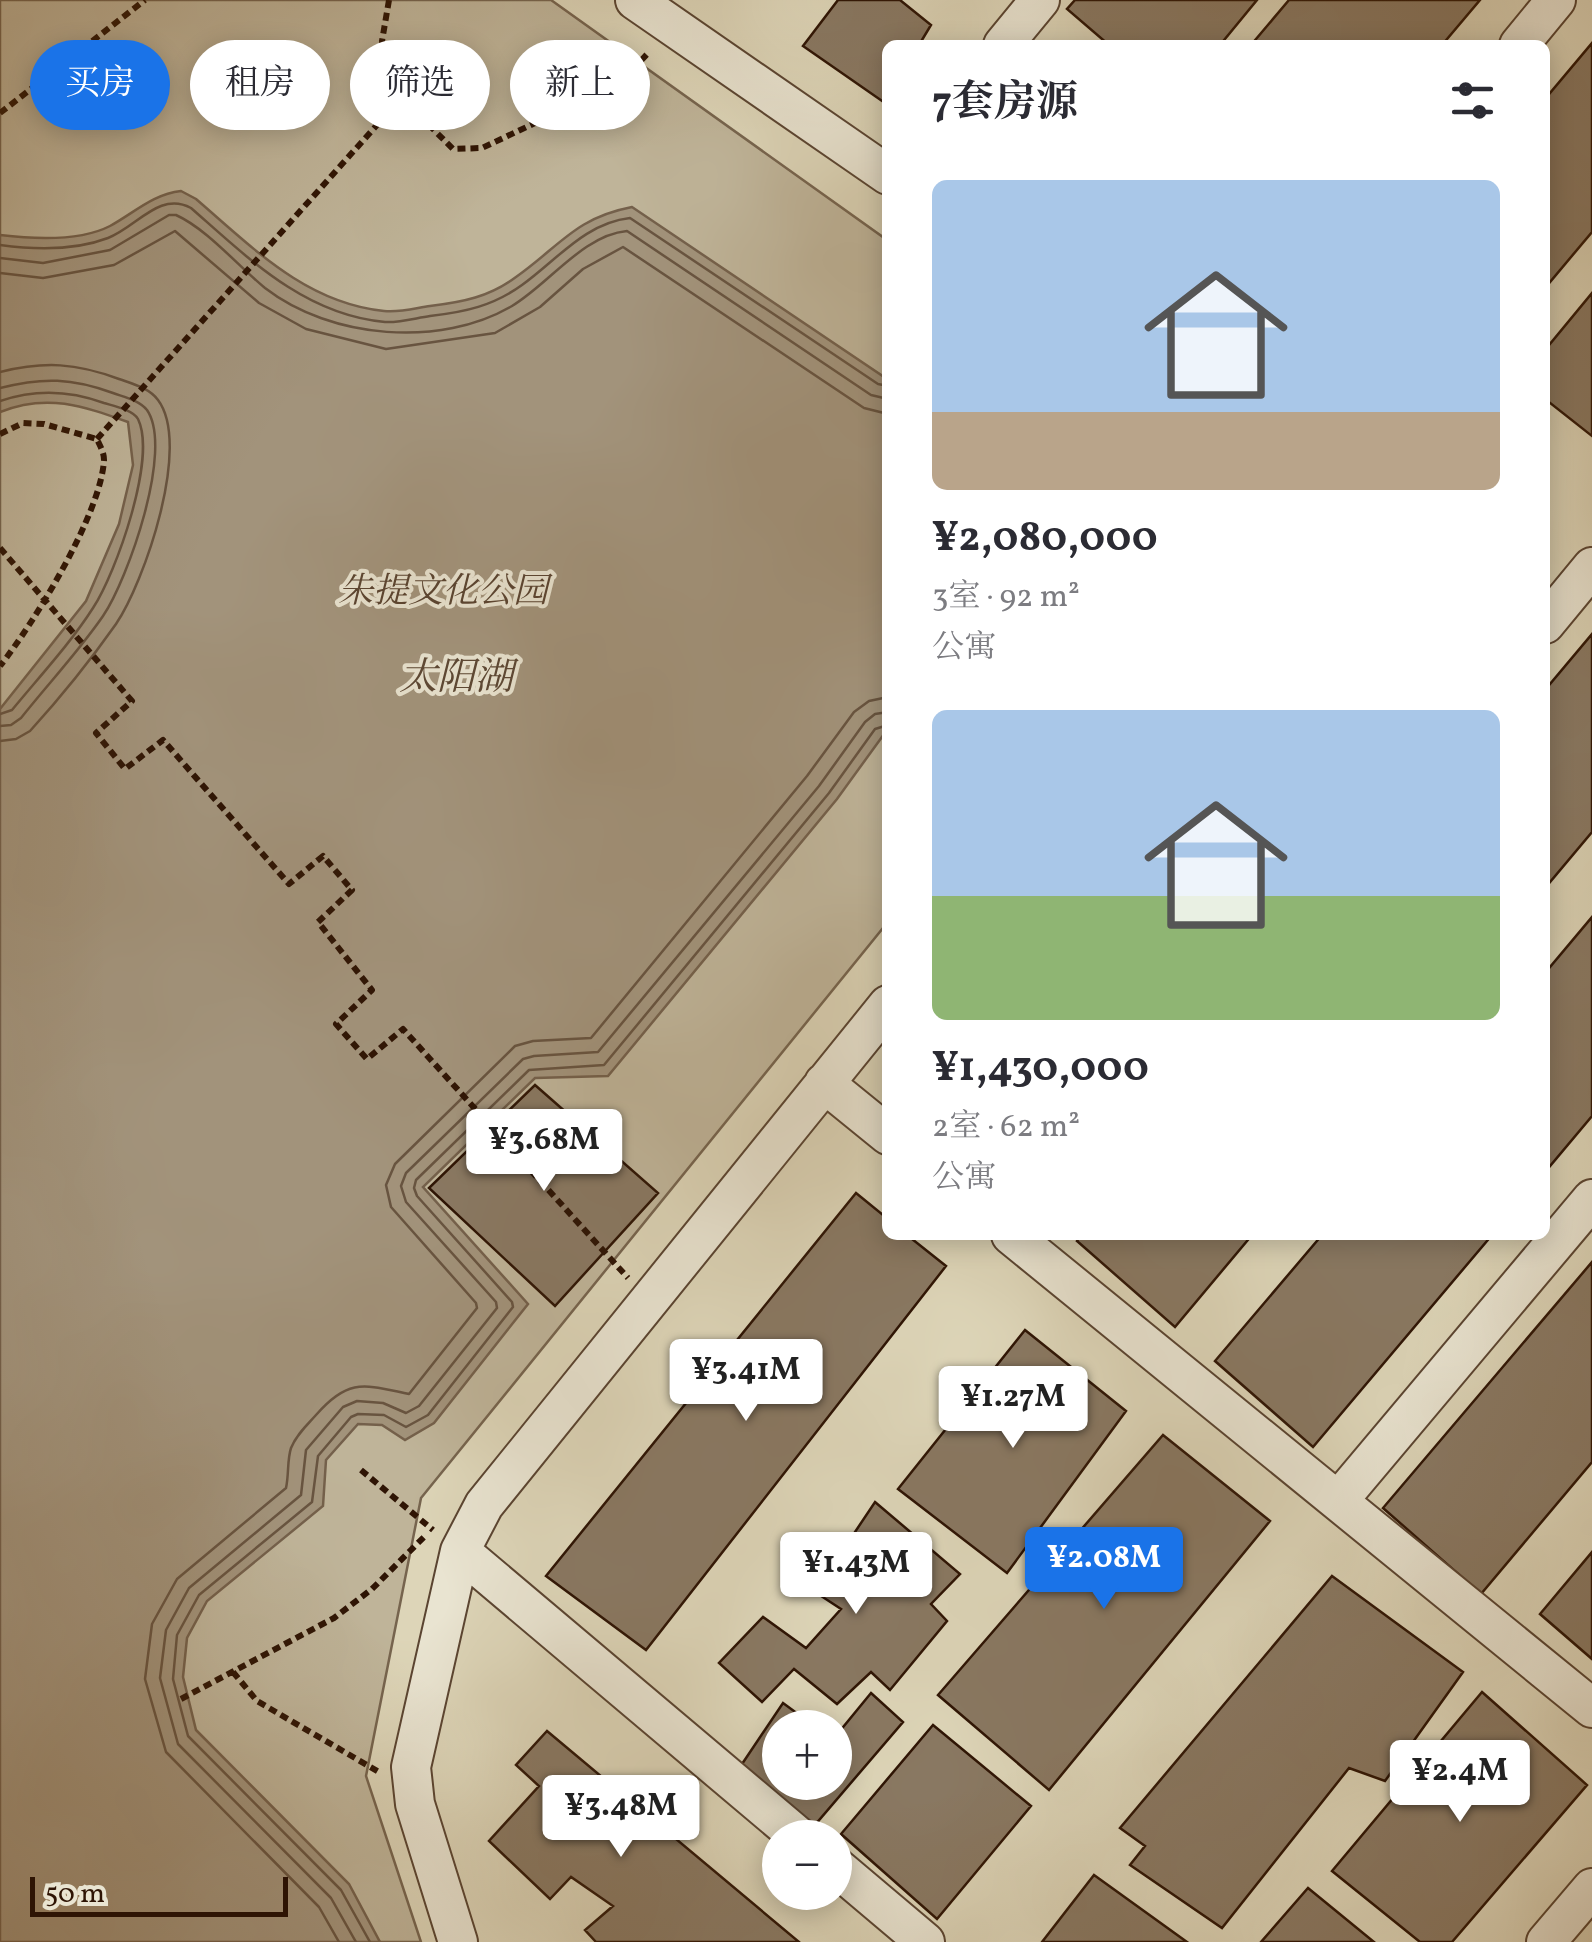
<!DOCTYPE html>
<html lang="zh">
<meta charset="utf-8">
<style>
body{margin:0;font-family:Vollkorn,"Noto Serif SC",serif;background:#f7f7f7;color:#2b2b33;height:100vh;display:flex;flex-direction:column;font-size:38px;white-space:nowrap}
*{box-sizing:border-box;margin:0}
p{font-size:32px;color:#7c7c81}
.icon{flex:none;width:55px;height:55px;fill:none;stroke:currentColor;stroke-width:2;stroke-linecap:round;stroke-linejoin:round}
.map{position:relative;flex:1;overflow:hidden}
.sheet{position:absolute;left:882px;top:40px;width:668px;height:1200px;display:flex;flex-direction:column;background:#fff;border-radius:15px;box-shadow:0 5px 25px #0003}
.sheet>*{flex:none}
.top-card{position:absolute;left:30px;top:40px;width:702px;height:90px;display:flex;gap:20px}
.fabs{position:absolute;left:762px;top:1710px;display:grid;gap:20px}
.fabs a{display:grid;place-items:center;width:90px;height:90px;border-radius:50%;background:#fff;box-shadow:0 5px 25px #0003;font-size:50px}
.scale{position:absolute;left:30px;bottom:25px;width:258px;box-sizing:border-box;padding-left:10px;border:5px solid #2e1404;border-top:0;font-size:28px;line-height:35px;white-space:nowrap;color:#2e1404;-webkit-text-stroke:8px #e9e4d1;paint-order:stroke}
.price{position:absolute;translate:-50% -85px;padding:0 22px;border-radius:10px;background:#fff;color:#222;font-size:32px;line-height:65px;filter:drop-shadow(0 2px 5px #0008)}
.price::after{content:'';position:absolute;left:50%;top:60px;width:30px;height:22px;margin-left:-15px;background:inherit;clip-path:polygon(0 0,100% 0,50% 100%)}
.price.on{background:#1a73e8;color:#fff}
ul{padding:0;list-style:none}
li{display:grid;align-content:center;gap:20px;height:530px;padding:0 50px}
li span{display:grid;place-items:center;height:310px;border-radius:15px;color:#555}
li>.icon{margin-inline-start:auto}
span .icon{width:180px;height:180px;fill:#fffc;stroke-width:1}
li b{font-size:42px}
h2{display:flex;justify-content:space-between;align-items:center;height:120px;padding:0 50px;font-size:42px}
.tag{padding:0 35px;border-radius:45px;background:#fff;box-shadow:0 5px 25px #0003;font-size:35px;line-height:90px}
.tag.on{background:#1a73e8;color:#fff}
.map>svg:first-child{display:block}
</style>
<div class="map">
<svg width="1592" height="1942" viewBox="0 0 1592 1942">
<rect width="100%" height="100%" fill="#ddd5b8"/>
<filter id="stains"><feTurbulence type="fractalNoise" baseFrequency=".002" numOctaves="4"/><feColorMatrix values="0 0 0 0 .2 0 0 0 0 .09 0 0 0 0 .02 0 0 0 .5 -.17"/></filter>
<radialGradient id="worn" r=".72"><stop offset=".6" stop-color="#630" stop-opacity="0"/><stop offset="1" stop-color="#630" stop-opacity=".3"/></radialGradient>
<path fill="#bfb499" stroke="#76644e" stroke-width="2.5" d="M 0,0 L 551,0 L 887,240 L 887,923 L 421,1498 L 366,1776 L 421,1942 L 0,1942 Z"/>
<path fill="#a2937b" stroke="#74604b" stroke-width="2.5" d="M 181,191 L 196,199 C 253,248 306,303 384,311 C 399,313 416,308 430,306 C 463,302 489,297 516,277 C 560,246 575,218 632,207 L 887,379 L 887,730 L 837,799 L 608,1076 L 535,1078 L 423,1187 L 528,1304 L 434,1423 L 405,1440 L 382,1425 L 358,1424 L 326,1460 L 323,1506 L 207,1601 L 187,1638 L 183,1677 L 196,1730 L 349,1884 L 380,1942 L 0,1942 L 0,709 L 86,601 L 119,524 L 133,465 L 128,422 C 83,406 47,393 0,412 L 0,235 C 33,239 79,242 110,226 C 134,213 153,194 181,191 Z"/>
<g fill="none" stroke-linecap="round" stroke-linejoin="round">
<path stroke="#685440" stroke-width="2.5" d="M 0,245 C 36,250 74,251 108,238 C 137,227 159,191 191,208 C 248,258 305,315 385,322 C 399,323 416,318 430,316 C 465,312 493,306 522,285 C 557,260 585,223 630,218 L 878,384 L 888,386
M 0,258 L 43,263 L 110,250 L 169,215 L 176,215 C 207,229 238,266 265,288 C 331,339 441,348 512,306 C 549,284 583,235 627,231 L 871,395 L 888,399
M 0,273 L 43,278 L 114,265 L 175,231 L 259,303 L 306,329 L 386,349 L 495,333 L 540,307 L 583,269 L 623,247 L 864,408 L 888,414
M 0,372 C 45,361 76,363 119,379 C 133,384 149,388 158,400 C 192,445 144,583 116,624 C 90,661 60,698 30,731 L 16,739 L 0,741
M 0,388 C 43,377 72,378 113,393 C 124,397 139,400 147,410 C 174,449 128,579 103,616 C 79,651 48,684 21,718 L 11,725 L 0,726
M 0,401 C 35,389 69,390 104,403 C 114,406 133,410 138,419 C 157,458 116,573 93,608 C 70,644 39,677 12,710 L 0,714
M 339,1942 L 319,1907 L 166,1752 L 145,1679 L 152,1624 L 177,1579 L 286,1488 C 289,1475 287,1460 291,1448 C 296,1435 307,1425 316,1415 C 349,1377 365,1385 409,1394 L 477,1308 L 476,1303 L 391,1207 L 386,1185 L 395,1164 L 515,1046 L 533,1041 L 591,1038 L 807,776 L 854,712 L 869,701 L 888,697
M 356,1942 L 331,1898 L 178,1744 L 160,1678 L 166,1630 L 189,1588 L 301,1495 L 306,1450 L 343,1407 L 357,1401 L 383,1403 L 406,1413 L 419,1406 L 497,1308 L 496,1302 L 406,1202 L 401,1186 L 406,1173 L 523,1059 L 534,1056 L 598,1052 L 819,786 L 865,722 L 875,714 L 888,712
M 370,1942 L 341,1890 L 188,1736 L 173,1679 L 177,1635 L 199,1595 L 312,1502 L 318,1456 L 351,1417 L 358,1414 L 384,1415 L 406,1427 L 428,1415 L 513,1307 L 512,1302 L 417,1196 L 414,1188 L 416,1180 L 529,1070 L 604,1065 L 829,793 L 875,729 L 888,725"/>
</g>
<path fill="#897862" stroke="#2e1404" stroke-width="2.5" d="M 838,0 L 900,0 L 931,25 L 919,45 L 888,45 L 888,98 L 885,103 L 803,46 Z
M 1075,0 L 1257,0 L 1220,45 L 1109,45 L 1067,9 Z
M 1289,0 L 1480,0 L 1442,45 L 1251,45 Z
M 1592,43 L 1592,232 L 1545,288 L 1545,99 Z
M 1592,293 L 1592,436 L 1545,399 L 1545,350 Z
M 1592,634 L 1592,832 L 1545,888 L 1545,690 Z
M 1592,917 L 1592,1116 L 1545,1172 L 1545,973 Z
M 535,1085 L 658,1193 L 555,1306 L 429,1188 Z
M 856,1193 L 888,1219 L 888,1235 L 907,1235 L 946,1266 L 646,1650 L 546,1576 Z
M 1081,1235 L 1252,1235 L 1175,1327 L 1077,1241 Z
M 1322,1235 L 1492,1235 L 1313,1447 L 1215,1361 Z
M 1592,1262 L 1592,1462 L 1481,1594 L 1383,1508 Z
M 1025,1330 L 1126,1411 L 1007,1573 L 898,1489 Z
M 1163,1435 L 1270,1521 L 1049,1790 L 938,1695 Z
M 875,1502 L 960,1574 L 931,1604 L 947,1621 L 890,1690 L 871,1672 L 837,1704 L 794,1669 L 762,1702 L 719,1663 L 763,1617 L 806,1648 L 841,1609 L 815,1592 Z
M 1592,1552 L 1592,1659 L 1540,1614 Z
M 1332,1576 L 1463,1672 L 1385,1781 L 1349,1768 L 1222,1928 L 1130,1865 L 1145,1846 L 1120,1828 Z
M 1482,1692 L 1587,1785 L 1452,1942 L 1420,1942 L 1332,1871 Z
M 871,1693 L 903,1722 L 814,1826 L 736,1773 L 783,1703 L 817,1728 L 780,1728 L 780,1782 L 835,1782 L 835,1737 Z
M 933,1725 L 1031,1806 L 937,1919 L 841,1834 Z
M 547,1731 L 799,1942 L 596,1942 L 585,1930 L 613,1906 L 571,1877 L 550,1899 L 489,1841 L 539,1786 L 516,1765 Z
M 1094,1875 L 1187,1942 L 1042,1942 Z
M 1308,1888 L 1374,1942 L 1261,1942 Z"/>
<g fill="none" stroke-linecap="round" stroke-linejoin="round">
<g stroke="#5a4431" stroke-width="42">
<path id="minor" d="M 635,0 L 888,175
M 1003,45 L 1040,0
M 1519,45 L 1556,0
M 1545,624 L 1592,567
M 824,1083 L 888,1135
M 1011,1235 L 1592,1708
M 1338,1501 L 1592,1199
M 460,1551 L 800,1838
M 835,1866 L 925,1942
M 458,1942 L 415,1804 L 411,1767 L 460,1551 L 484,1505 L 888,1005
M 1546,1942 L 1592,1888"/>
</g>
<path stroke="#2e1404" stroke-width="6" stroke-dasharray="8 5" stroke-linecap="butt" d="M 389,0 L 382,41 L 386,82 L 453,149 L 482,148 L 620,83 L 650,51
M 0,113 L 145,0
M 0,434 L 23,423 L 44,424 L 97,439 C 100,446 104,452 104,460 C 101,514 34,623 0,666
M 97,439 L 401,98
M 0,548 L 132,701 L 96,733 L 125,769 L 163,740 L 289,884 L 323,856 L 352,890 L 318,922 L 372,990 L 336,1024 L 367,1059 L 403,1029 L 628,1278
M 361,1470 L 433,1530
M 233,1672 L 257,1701 L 379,1772
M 181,1699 L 334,1618 L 372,1589 L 427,1534"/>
<use href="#minor" stroke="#e9e4d1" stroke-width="38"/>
</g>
<g text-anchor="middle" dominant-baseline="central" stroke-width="8" stroke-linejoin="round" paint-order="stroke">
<g font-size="35" font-style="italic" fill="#5a4431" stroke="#e9e4d1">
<text x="443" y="593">朱提文化公园</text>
</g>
<g font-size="38" font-style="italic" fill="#5c4734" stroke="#e9e4d1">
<text x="456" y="679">太阳湖</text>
</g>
</g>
<rect width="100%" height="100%" filter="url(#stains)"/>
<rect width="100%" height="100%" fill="url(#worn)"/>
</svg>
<div class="fabs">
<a>+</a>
<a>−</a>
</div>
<div class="scale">50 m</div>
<b class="price" style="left:544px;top:1194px">¥3.68M</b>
<b class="price" style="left:746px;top:1424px">¥3.41M</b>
<b class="price" style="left:1013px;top:1451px">¥1.27M</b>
<b class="price on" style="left:1104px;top:1612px">¥2.08M</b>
<b class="price" style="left:856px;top:1617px">¥1.43M</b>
<b class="price" style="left:1460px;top:1825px">¥2.4M</b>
<b class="price" style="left:621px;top:1860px">¥3.48M</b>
<div class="top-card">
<a class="tag on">买房</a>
<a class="tag">租房</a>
<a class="tag">筛选</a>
<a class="tag">新上</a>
</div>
<section class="sheet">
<h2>7套房源<svg class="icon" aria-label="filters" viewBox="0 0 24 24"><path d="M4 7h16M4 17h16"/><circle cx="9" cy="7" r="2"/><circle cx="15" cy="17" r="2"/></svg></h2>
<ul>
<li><span style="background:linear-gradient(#a9c7e8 75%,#b9a48a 0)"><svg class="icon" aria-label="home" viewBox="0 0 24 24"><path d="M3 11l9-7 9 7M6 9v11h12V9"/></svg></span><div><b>¥2,080,000</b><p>3室 · 92 m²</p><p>公寓</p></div></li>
<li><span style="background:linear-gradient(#a9c7e8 60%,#8fb573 0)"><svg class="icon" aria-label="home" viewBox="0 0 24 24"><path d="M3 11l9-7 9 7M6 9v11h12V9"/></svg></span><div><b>¥1,430,000</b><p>2室 · 62 m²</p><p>公寓</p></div></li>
</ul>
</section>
</div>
